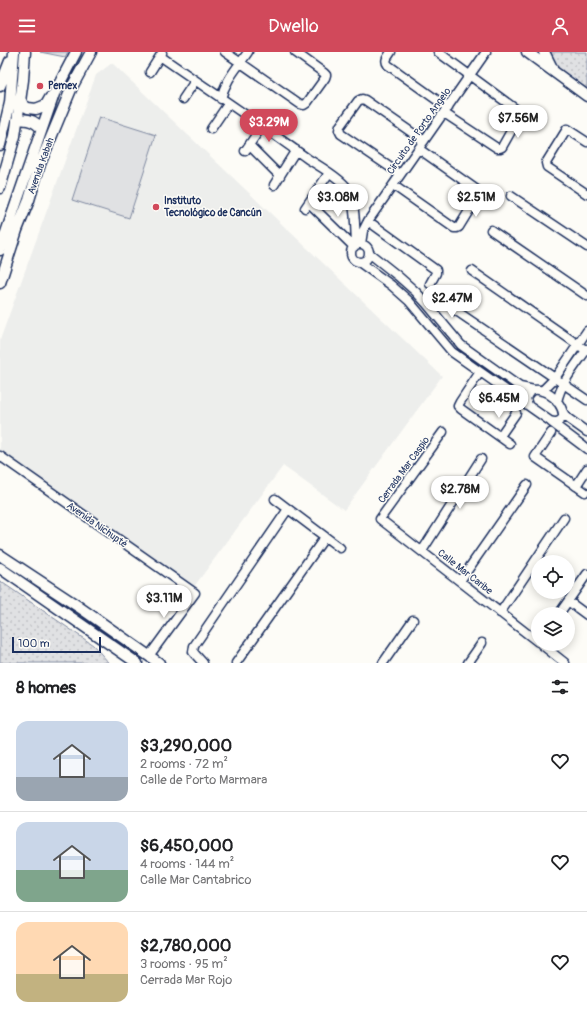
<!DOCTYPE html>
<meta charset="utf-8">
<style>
body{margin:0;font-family:Pangolin,sans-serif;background:#f6f6f6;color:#202124;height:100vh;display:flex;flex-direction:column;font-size:15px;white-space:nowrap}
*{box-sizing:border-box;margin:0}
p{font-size:13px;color:#757577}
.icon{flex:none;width:22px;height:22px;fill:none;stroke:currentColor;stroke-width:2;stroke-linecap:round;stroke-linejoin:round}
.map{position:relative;height:611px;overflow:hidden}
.panel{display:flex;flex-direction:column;background:#fff;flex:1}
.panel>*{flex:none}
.buttons{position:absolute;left:531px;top:503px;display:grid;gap:8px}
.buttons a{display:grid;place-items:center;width:44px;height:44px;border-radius:50%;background:#fff;box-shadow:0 2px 10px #0003;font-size:20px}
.scale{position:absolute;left:12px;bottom:10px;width:89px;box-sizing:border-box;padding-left:4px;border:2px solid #1b2f5e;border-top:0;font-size:11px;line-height:14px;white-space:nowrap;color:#1b2f5e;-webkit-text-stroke:3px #fdfcf7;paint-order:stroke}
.price{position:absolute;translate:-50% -34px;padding:0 9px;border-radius:14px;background:#fff;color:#222;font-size:13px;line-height:26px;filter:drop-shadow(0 1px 2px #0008)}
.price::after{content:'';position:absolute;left:50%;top:24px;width:12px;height:9px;margin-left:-6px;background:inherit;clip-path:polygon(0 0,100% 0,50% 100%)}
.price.active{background:#d1495b;color:#fff}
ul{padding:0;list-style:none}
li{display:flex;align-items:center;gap:12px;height:100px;padding:0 16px}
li+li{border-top:1px solid #e0e0e0}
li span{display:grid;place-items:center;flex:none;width:112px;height:80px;border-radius:12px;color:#555}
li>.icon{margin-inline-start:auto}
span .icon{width:48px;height:48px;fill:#fffc;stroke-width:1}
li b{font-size:17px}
h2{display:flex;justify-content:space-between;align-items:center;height:48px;padding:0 16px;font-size:17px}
header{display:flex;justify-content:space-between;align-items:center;height:52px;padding:0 16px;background:#d1495b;color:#fff;font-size:18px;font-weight:600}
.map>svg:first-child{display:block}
</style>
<header><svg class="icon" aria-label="menu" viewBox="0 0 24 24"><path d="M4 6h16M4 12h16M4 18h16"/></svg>Dwello<svg class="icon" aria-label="person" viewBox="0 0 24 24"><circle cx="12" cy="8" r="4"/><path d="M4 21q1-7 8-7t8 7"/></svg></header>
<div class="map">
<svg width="587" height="611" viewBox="0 0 587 611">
<defs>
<pattern id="forest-firs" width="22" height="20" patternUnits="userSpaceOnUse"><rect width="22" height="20" fill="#e0e1e3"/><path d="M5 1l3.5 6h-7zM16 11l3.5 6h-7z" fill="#c0c1c5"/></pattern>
<pattern id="park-dots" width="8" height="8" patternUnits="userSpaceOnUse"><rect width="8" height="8" fill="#e0e1e3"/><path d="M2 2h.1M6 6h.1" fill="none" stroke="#c0c1c5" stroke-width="1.8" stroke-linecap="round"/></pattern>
</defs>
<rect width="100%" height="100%" fill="#fdfcf7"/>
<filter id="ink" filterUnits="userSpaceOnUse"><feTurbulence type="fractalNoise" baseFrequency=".025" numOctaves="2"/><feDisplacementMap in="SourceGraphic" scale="8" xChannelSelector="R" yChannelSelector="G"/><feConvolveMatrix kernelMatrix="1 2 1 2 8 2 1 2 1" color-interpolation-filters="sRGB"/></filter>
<g filter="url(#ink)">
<path fill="#edeeec" d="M 112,11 L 442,324 L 344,458 L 283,414 L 193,536 L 0,401 L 0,288 L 96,23 Z"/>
<path fill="#e0e1e3" stroke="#7e88a0" d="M 99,65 L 156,83 L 129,166 L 72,148 Z"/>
<path fill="url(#forest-firs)" stroke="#7e88a0" d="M 40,0 L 68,0 L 65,5 Z"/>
<path fill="url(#park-dots)" stroke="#7e88a0" d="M 526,0 L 587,0 L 587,44 Z
M 0,529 L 93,593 L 109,611 L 0,611 Z"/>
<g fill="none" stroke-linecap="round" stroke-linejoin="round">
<g stroke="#1b2f5e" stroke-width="11">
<path id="minor" d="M 225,0 L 300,52 L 304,53 L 307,51 L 325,26 L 326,23 L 324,21 L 295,0
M 391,0 C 388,5 384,8 388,13 L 448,56
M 438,0 L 521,61 L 520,63 L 502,95 L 500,96 L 497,96 L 444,61
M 160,4 C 209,38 260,72 308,107 C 318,113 342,128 347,136 C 356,150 355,177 356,193
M 150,20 L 162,1
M 183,47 L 195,29
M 221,47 C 225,28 238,15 248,0
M 211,77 L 228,52
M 587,90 L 567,77 L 546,111 L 547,115 L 587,142
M 249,93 L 280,124
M 245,99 L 262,74
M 400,122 L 341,82 L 339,78 L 340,74 L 358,49 L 362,47 L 365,48 L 424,89
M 274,133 L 296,98
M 393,133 L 454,176 L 457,176 L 459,175 L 478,144 L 478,141 L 477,138 L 419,97
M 511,144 L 587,195
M 309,151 L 354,195
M 305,156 L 329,121
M 368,169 L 436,218 L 436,221 L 430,232
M 491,178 L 587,244
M 361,192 L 363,179 L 368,169 L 486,0
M351 201a9 9 0 1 1 18 0a9 9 0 1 1-18 0Z
M 369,201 L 398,224 L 416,240 L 426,251 L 461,293 L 520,335 L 534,338
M 359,210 L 391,233 L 409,249 L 452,300 L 550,369 C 556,371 560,370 563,365 C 565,347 531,325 526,347 L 528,353
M 472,219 L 587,299
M 455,258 L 587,348
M 480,320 L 460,350 L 458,354 L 461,357 L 510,392
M 542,339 L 555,326 L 587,279
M 557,350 C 561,330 576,313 587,297
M 563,360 L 566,365 L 587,380
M 551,370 L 587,397
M 443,380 L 380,467 L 538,590
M 551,381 L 535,405 L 585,440
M 500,384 L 516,361
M 0,404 L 195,541 L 149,604
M 576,434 L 587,417
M 275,447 L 340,496
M 422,499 L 481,407
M 460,529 L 527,433
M 568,549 L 587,563
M 500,561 L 564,466
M 559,562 L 587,522
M 541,592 L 565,611
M 203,611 L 193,600 L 194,594 L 288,457
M 236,611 L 325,485
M 383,611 L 413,568
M 468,611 L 482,591"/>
</g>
<g stroke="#1b2f5e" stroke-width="13">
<path id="major" d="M 527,0 L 587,44
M 544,0 L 552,16
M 0,34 L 10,9
M 20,46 L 23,53 L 28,56 L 36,57 L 46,53 L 50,46
M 17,68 C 27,66 35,69 41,76
M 0,93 L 10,51 L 14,0
M 0,136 L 15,84 L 23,28 L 25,0
M 0,198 L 54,42 L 76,0
M 0,231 L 17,178 L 29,148 L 40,112 L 72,35 L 91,0
M 0,503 L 79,555 L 159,611
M 0,516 L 137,611"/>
</g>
<use href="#minor" stroke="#fdfcf7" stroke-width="8"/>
<use href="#major" stroke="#fdfcf7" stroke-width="10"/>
</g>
</g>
<g fill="#d1495b" stroke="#fdfcf7" stroke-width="1.5">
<circle cx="40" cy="34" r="4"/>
<circle cx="156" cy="155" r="4"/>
</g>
<g text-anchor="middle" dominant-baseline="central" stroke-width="3" stroke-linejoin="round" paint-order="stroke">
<g font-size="10" font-weight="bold" fill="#1b2f5e" stroke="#fdfcf7" text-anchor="start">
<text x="48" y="34">Pemex</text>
<text x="164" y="149">Instituto<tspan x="164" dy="12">Tecnológico de Cancún</tspan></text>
</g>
<g font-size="10" fill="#1b2f5e" stroke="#fdfcf7">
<text transform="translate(419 79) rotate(-55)">Circuito de Porto Angelo</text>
<text transform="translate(41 114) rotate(-70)">Avenida Kabah</text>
<text transform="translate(404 418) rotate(-54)">Cerrada Mar Caspio</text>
<text transform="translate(97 473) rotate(35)">Avenida Nichupté</text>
<text transform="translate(465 520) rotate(38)">Calle Mar Caribe</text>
</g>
</g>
</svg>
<div class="buttons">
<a><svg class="icon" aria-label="locate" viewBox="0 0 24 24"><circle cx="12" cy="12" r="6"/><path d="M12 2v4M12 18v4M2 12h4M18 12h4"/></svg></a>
<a><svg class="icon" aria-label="layers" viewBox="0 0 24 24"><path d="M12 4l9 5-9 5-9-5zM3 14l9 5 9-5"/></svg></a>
</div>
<div class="scale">100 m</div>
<b class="price" style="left:518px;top:87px">$7.56M</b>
<b class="price active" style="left:269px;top:91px">$3.29M</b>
<b class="price" style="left:338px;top:166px">$3.08M</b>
<b class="price" style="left:476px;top:166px">$2.51M</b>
<b class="price" style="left:452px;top:267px">$2.47M</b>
<b class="price" style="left:499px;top:367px">$6.45M</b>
<b class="price" style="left:460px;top:458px">$2.78M</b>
<b class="price" style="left:164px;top:567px">$3.11M</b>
</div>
<section class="panel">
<h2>8 homes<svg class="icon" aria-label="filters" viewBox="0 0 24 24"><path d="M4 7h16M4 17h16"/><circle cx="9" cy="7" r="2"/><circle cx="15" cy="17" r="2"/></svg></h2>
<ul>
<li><span style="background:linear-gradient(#c9d6e8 70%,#9aa5b1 0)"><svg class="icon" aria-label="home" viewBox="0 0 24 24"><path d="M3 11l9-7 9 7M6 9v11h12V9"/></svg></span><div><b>$3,290,000</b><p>2 rooms · 72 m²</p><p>Calle de Porto Marmara</p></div><svg class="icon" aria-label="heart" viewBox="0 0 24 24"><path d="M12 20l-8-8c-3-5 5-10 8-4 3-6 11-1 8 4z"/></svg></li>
<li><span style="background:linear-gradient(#c9d6e8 60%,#7fa58c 0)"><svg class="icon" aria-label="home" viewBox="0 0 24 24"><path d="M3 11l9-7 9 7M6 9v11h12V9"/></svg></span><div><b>$6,450,000</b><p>4 rooms · 144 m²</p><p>Calle Mar Cantabrico</p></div><svg class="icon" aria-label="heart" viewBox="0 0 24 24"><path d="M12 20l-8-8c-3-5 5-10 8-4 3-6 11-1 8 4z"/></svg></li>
<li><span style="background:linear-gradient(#ffd9b3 65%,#c2b280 0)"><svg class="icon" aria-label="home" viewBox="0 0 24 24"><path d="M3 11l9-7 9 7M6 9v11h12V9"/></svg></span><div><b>$2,780,000</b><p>3 rooms · 95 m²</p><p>Cerrada Mar Rojo</p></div><svg class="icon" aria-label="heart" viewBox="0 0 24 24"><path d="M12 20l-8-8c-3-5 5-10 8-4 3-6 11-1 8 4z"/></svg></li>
</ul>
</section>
